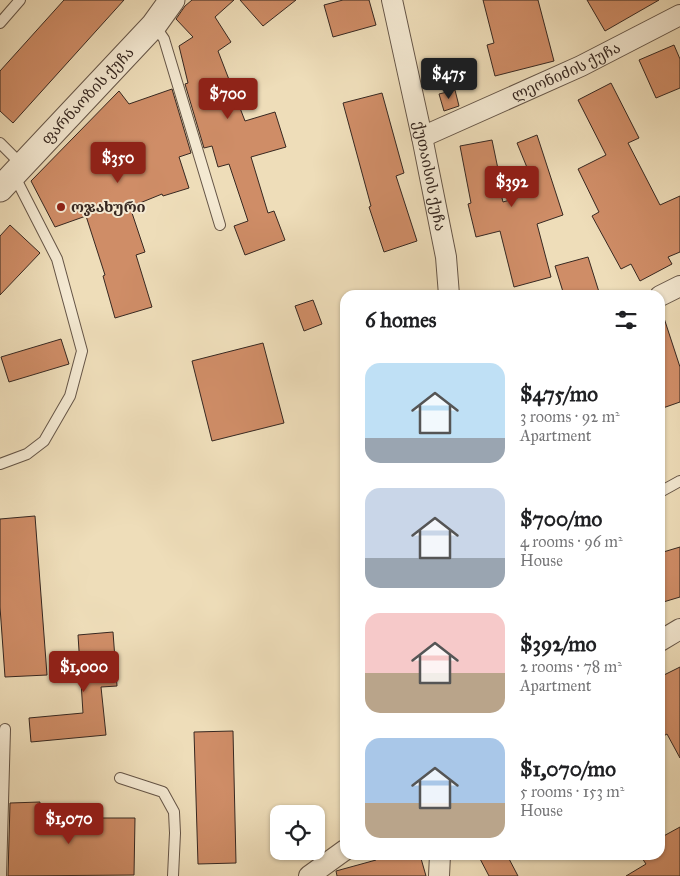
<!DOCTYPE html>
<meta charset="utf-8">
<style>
body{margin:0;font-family:"IM FELL Great Primer","Noto Serif Georgian",serif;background:#f2f2f2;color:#202124;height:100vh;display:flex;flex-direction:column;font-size:19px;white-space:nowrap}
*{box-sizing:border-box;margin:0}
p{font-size:16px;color:#757577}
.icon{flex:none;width:28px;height:28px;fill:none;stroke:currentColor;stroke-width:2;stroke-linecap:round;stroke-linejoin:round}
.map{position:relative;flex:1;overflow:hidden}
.sheet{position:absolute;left:340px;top:290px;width:325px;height:570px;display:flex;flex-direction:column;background:#fff;border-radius:15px;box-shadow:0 1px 4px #0004}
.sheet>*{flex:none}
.controls{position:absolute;left:270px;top:805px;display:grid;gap:10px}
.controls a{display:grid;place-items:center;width:55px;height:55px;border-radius:10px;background:#fff;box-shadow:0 1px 4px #0004;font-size:25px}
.price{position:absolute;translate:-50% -42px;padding:0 11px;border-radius:5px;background:#8f2418;color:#fff;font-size:16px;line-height:32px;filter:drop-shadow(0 1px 2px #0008)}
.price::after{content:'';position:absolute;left:50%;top:30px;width:15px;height:11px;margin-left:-8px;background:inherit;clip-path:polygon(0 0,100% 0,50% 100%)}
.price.active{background:#222;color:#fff}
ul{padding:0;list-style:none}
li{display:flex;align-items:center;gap:15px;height:125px;padding:0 25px}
li span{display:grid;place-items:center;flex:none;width:140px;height:100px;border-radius:15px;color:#555}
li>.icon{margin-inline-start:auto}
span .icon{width:60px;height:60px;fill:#fffc;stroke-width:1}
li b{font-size:21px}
h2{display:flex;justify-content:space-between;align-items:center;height:60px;padding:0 25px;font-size:21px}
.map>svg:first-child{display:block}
</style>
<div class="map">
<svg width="680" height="876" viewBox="0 0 680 876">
<rect width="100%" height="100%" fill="#eeddb9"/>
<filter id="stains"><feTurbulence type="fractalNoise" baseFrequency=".004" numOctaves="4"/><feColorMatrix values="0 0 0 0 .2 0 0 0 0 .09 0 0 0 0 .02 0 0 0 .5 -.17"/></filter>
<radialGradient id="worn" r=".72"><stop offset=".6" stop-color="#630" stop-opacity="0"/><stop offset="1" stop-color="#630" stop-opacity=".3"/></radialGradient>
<path fill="#cf8d67" stroke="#372821" d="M 64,0 L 124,0 L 13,123 L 0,111 L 0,71 Z
M 192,0 L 234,0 L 215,17 L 231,42 L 218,51 L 245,121 L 275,112 L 286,147 L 251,157 L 268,213 L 274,211 L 285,240 L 245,255 L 234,226 L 248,221 L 229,164 L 218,167 L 212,146 L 204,148 L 185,84 L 188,83 L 179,46 L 193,37 L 176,19 L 185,6 Z
M 240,0 L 296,0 L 263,26 Z
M 343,0 L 369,0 L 376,25 L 333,37 L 324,5 Z
M 483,0 L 538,0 L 554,61 L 495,76 L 487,45 L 494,43 Z
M 587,0 L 659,0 L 605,31 Z
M 674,45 L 680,59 L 680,88 L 656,98 L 639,60 Z
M 611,83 L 639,138 L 628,143 L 660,205 L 680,196 L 680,252 L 668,257 L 672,264 L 640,281 L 631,264 L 621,269 L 592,216 L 599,212 L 578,169 L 606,155 L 578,100 Z
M 172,89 L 191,153 L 179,157 L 189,188 L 163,196 L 162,194 L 130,207 L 145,252 L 136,255 L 152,307 L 115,318 L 103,276 L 105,275 L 86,216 L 55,227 L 31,181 L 119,91 L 129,104 Z
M 455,90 L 459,106 L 444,111 L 439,94 Z
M 382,93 L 404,173 L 396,176 L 417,241 L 384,252 L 369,207 L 371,206 L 343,103 Z
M 537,135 L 563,215 L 537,224 L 551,277 L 514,287 L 500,231 L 476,237 L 468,204 L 471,203 L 460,146 L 492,140 L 498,169 L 495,170 L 503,202 L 537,192 L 517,143 Z
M 10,225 L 40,253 L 0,295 L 0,236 Z
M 588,257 L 599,292 L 589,295 L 564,295 L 555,266 Z
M 313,300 L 322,324 L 304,331 L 295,306 Z
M 660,315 L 663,315 L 680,367 L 680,402 L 660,409 Z
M 61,339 L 69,364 L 9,382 L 1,357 Z
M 263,343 L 284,423 L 212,441 L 192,361 Z
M 35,516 L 47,675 L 5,677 L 0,607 L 0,519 Z
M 680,547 L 680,597 L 660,603 L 660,553 Z
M 113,632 L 117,686 L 101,687 L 106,735 L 31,742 L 29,718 L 83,713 L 78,635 Z
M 680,667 L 680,758 L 667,734 L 660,738 L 660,677 Z
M 233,731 L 236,863 L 198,864 L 194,732 Z
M 40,802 L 39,818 L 135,818 L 134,875 L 8,876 L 10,803 Z
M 680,827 L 680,876 L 626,876 L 646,864 L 640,855 L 660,855 L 660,838 Z
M 374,855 L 420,855 L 426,876 L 337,876 L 336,871 L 376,860 Z
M 478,855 L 507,855 L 518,876 L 489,876 Z"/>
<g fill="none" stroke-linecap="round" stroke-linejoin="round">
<g stroke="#655547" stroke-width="12">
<path id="service" d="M 0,23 L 20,0
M 155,26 L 164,39 L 220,225
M 0,143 L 22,165
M 0,464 L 27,454 L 44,441 L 70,396 L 82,351 L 57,259 L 14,175
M 660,492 L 680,481
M 120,778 L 163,792 L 174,812 L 175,833 L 173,876
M 1,876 L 5,729"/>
</g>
<g stroke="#655547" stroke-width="22">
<g id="minor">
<path id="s1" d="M 392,0 L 422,137 L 446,257 L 449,295"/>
<path id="s2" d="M 422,137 L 581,66 L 680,15"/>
<path d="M 660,296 L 680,286"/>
<path d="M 660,641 L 680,629"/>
<path d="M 309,876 L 345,850"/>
<path d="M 439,876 L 440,855"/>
</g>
</g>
<g stroke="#655547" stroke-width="27">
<g id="tertiary">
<path id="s3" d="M 0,189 L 154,25 L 172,0"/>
</g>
</g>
<use href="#service" stroke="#f4e9d2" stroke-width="10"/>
<use href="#minor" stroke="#f4e9d2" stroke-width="20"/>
<use href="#tertiary" stroke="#f4e9d2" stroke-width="25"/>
</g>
<circle fill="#8f2418" stroke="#f4e9d2" stroke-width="2" cx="61" cy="207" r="5"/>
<g text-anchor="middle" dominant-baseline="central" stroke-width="4" stroke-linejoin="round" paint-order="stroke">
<g font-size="15" fill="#372821" stroke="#f4e9d2">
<text stroke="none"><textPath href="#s2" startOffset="158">ლეონიძის ქუჩა</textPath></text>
<text stroke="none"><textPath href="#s3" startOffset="128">ფარნაოზის ქუჩა</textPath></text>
<text stroke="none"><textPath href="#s1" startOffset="180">ქუთაისის ქუჩა</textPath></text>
</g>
<g font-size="15" font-weight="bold" fill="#372821" stroke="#f4e9d2" text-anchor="start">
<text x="71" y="207">ოჯახური</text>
</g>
</g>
<rect width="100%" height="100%" filter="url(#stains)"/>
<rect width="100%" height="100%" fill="url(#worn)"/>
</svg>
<div class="controls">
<a><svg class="icon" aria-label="locate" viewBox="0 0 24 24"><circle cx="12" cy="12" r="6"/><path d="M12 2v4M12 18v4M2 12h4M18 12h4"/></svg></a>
</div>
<b class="price active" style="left:449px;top:100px">$475</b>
<b class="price" style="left:228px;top:120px">$700</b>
<b class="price" style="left:118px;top:184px">$350</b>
<b class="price" style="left:512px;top:208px">$392</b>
<b class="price" style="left:84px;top:693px">$1,000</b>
<b class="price" style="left:69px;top:845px">$1,070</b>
<section class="sheet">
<h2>6 homes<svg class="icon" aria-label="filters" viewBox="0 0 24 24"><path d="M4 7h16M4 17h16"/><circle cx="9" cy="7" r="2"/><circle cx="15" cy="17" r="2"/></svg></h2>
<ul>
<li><span style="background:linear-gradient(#bfe0f5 75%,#9aa5b1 0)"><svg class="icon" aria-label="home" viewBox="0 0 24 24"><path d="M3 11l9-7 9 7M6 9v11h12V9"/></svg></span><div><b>$475/mo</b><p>3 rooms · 92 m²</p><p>Apartment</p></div></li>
<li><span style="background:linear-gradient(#c9d6e8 70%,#9aa5b1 0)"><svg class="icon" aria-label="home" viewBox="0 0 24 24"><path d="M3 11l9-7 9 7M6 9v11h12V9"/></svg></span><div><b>$700/mo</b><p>4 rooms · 96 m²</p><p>House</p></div></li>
<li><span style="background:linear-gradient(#f6c9c9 60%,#b9a48a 0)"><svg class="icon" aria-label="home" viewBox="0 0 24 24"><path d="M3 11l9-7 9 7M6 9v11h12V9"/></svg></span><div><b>$392/mo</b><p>2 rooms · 78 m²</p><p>Apartment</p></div></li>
<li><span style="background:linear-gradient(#a9c7e8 65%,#b9a48a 0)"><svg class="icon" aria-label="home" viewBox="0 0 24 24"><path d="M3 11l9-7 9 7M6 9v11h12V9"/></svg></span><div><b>$1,070/mo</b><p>5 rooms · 153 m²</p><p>House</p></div></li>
</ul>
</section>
</div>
